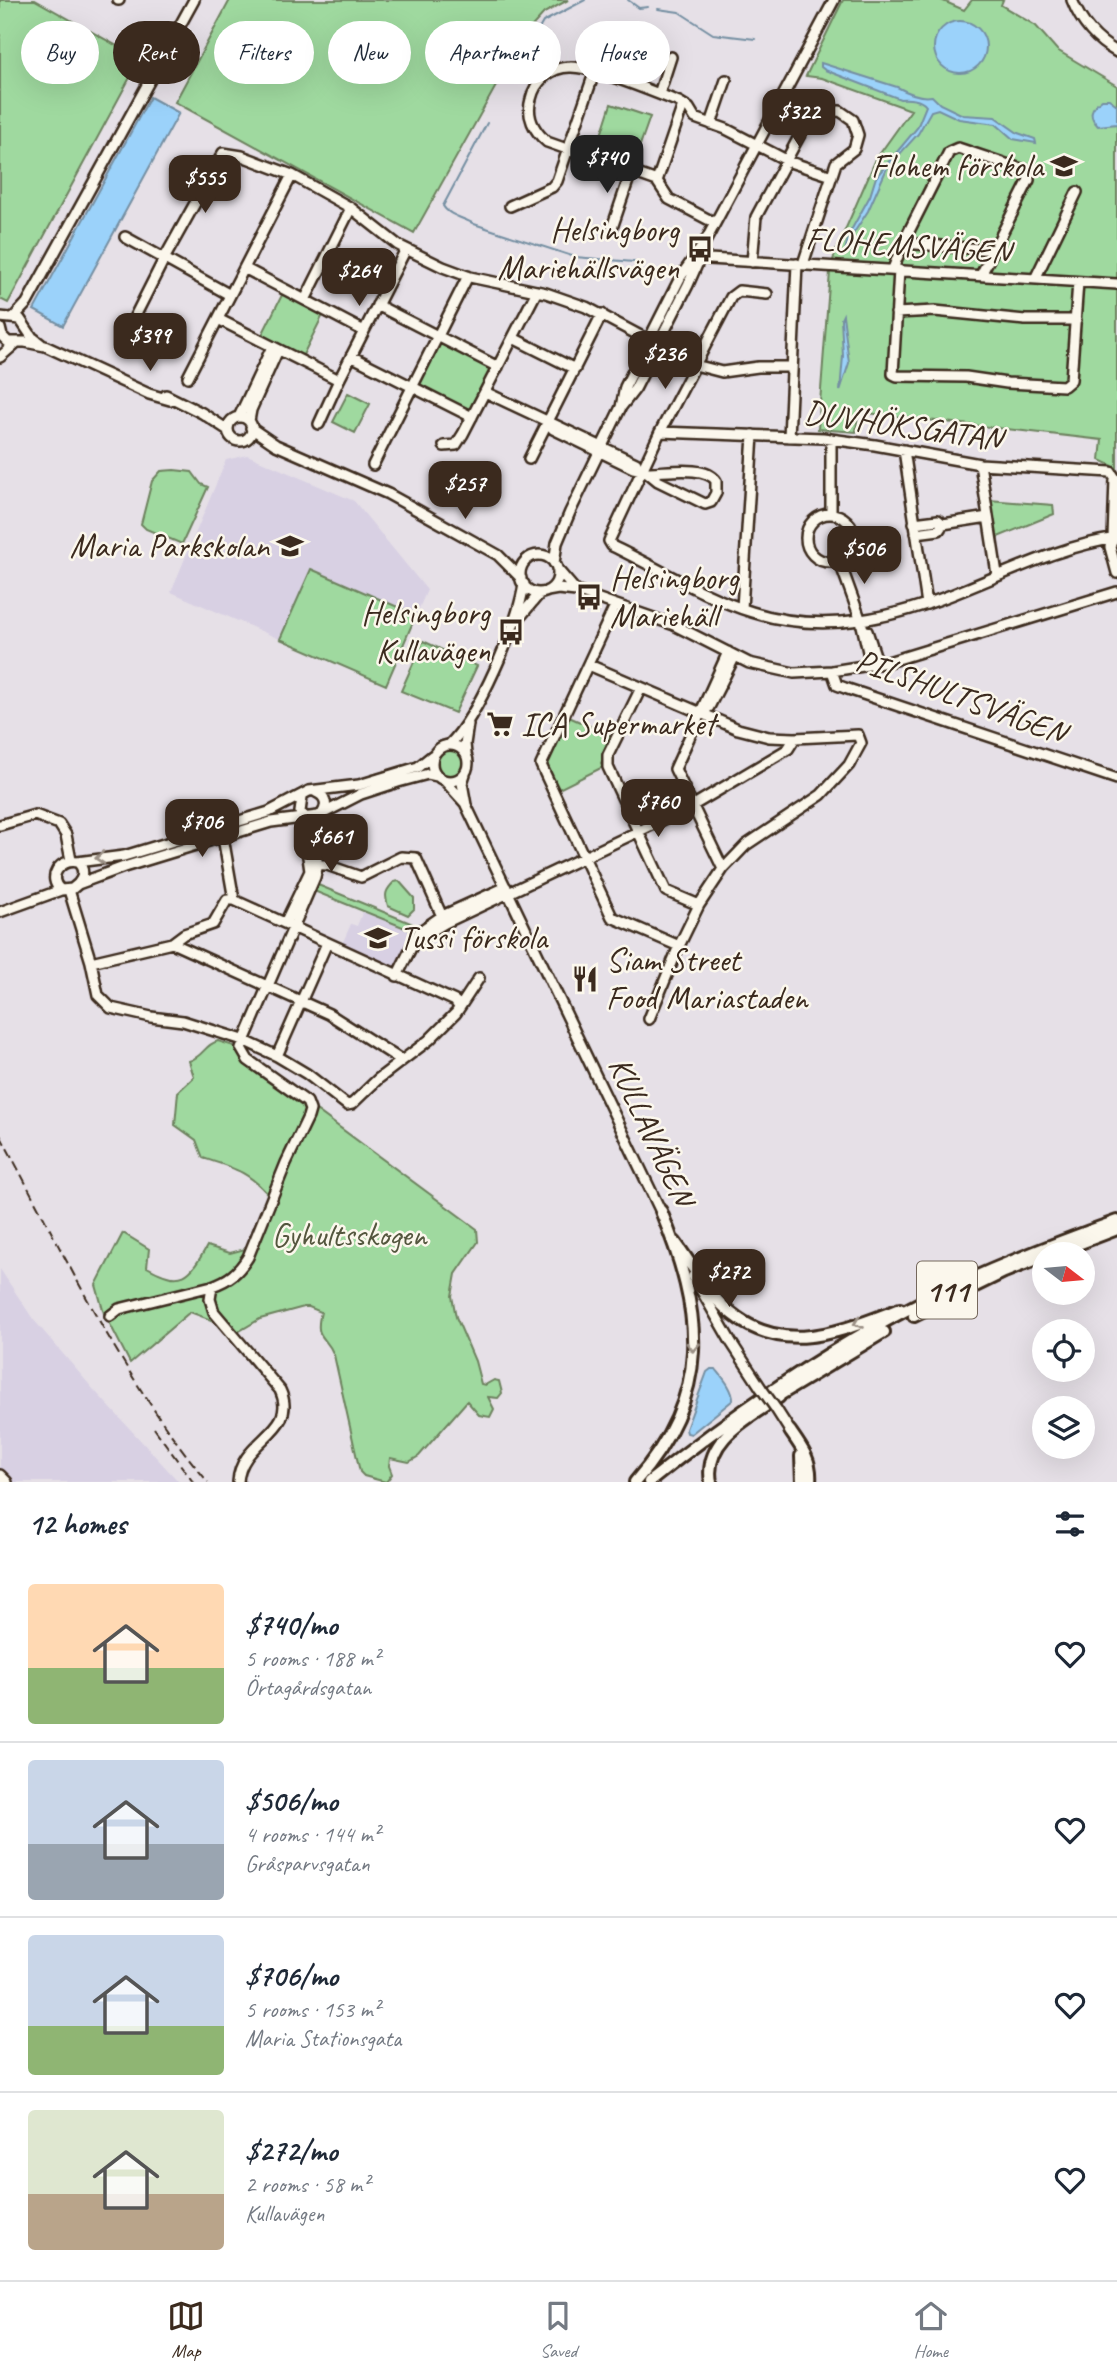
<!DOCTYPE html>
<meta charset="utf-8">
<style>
body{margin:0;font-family:Caveat,sans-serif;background:#f2f2f3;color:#1f2937;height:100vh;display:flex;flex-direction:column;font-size:26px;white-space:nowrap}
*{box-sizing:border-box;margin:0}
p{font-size:23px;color:#747a83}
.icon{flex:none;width:38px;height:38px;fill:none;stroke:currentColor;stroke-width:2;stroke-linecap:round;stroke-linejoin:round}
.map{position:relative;height:1482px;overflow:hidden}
.details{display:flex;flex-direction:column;background:#fff;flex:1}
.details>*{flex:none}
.hud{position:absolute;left:21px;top:21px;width:700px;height:63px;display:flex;gap:14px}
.needle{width:46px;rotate:106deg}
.buttons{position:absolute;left:1032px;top:1242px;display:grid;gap:14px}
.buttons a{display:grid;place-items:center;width:63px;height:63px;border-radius:50%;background:#fff;box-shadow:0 7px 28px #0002;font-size:35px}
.price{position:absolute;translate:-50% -60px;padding:0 16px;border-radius:14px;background:#3b2a1e;color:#fff;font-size:23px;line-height:46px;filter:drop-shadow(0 2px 4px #0008)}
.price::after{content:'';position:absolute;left:50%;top:42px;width:21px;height:16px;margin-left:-10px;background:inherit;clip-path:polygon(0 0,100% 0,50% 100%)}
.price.current{background:#222;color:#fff}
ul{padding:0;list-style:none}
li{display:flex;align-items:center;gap:21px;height:175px;padding:0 28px}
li+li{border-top:2px solid #e0e1e3}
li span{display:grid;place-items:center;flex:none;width:196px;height:140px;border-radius:7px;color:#555}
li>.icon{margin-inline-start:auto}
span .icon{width:84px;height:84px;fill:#fffc;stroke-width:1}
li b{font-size:30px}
h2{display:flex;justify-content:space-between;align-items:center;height:84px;padding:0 28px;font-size:30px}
.chip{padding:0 24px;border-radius:32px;background:#fff;box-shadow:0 7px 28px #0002;font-size:24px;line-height:63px}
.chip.current{background:#3b2a1e;color:#fff}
.dock{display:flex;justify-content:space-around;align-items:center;height:98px;border-top:2px solid #e0e1e3;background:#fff;font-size:19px;color:#747a83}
.dock a{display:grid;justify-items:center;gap:4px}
.dock .current{color:#3b2a1e}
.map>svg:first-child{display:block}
</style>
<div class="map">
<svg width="1117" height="1482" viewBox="0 0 1117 1482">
<rect width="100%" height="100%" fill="#e6e0e7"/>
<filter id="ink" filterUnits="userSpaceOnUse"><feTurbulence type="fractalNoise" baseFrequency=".0143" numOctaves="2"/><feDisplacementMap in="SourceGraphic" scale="14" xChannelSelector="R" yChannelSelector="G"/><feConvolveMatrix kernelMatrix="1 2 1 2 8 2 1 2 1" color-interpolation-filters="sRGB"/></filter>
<g filter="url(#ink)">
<path fill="#d8d0e3" d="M 247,455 L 354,501 L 427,590 L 386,685 L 171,592 L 226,460 Z
M 363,911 L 414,932 L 398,968 L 342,944 L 351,924 L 357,926 Z
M 0,1269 L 33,1319 L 94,1390 L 179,1482 L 0,1482 Z"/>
<path fill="#9fd99f" stroke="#6d825e" stroke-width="2" d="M 0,0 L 35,0 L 140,59 L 8,303 L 0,299 Z
M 230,0 L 568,0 L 544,13 L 525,34 L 414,233 L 175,102 Z
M 843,0 L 941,0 L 964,10 L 972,0 L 1003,0 L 1001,5 L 1036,26 L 1057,50 L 1117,86 L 1117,468 L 1100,460 L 1102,440 L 858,412 L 856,432 L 818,429 L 830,272 L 835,253 L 876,159 L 911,110 L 822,78 L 806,76 Z
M 611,104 L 650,117 L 639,148 L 601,135 Z
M 283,293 L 324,313 L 302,357 L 261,337 Z
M 440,340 L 494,368 L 470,413 L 416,385 Z
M 348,393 L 370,404 L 355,433 L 333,422 Z
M 174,470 L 192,472 L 201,484 L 208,487 L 182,544 L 146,529 L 141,524 L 152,481 L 161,471 Z
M 989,500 L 1053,505 L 1054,514 L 993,539 Z
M 311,569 L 416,615 L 386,685 L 280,639 Z
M 423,641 L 477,666 L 455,713 L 401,691 Z
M 569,717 L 614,737 L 601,763 L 603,767 L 557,790 L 545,765 Z
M436 763a14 14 0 1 1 28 0a14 14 0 1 1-28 0Z
M 399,881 L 414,898 L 414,909 L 408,915 L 388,906 C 384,894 386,890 394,882 Z
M 318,885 L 413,924 L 410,930 L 314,891 Z
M 218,1041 L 234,1046 L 246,1062 L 306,1106 L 316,1110 L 477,1229 L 478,1242 L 456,1274 L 452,1296 L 456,1317 L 475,1361 L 481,1384 L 485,1385 L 494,1380 L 499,1381 L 502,1393 L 498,1398 L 488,1397 L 494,1409 L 490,1417 L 479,1415 L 467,1401 L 419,1456 L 409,1462 L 390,1458 L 389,1466 L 392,1474 L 386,1482 L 364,1476 L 360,1472 L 334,1355 C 325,1333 314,1340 321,1312 L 309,1307 L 304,1307 L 260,1319 L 231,1336 L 214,1321 L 190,1312 L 130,1363 L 110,1324 L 110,1321 L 105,1317 L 96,1285 L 123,1233 L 149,1249 L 147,1267 C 182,1287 190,1277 207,1246 L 230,1253 L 249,1248 L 271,1198 C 250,1172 234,1168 203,1158 L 196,1140 L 175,1125 L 178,1092 L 194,1077 L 189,1061 C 204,1056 204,1045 218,1041 Z"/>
<path fill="#9bd2fa" stroke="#758fa2" stroke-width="2" d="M934 47a26 26 0 1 1 52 0a26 26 0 1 1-52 0Z
M 821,63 L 897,87 C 908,93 920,98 932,96 L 940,104 L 963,115 L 995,117 L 1018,133 L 1035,139 L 1036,143 L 1013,139 L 996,124 L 959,119 L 938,109 L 931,111 L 918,134 L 887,168 L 868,211 L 853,234 L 850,252 L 847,253 L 845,251 L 849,234 L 870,196 L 876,177 L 917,128 L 926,106 C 921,99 908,98 900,99 L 825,70 L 821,67 Z
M 150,97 L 179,113 L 63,326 L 34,310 Z
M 1102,99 L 1109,99 L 1117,105 L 1117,124 L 1098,126 C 1088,115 1090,108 1102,99 Z
M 843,315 L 849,363 L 840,391 L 843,356 L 841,319 Z
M 711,1369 L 716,1369 C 723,1378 733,1389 733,1400 L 691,1434 L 687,1433 L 686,1429 L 707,1372 Z"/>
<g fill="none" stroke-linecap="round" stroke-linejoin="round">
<path stroke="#758fa2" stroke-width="2" d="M 628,0 L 639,8 L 648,7
M 658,9 L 679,12 L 713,34 L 755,39
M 527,50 L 543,22 L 585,0
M 487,123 L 443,206 C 449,216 464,218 474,224 L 575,257 L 634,262"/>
<g stroke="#3b2a1e" stroke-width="14">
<path id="minor" d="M 118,0 L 119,0
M 1072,0 C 1081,23 1095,40 1117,52
M 659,94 L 671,57
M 711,124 L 726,80
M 657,181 L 683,105
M 510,206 L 552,187 L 557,181 L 607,36
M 715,223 L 669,199 L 657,181 L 547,142 C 534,131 526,116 531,99 C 535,81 551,67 570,67 C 592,66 656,93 679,102 L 689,108 L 695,118 L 726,129 L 790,162 L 832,176
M 612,228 L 631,172
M 125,237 L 230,295
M 903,243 L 994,250
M 697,254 L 709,259 L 1117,284
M 752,262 L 756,217 L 809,118 L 820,112 L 840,111 L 853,120 L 858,135 L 854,149 L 836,163 L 803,264
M 244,268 L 364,331
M 893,269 L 903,243 L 949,152 L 958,148 L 1027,171 L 1029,180 L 981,275
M 899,270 L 893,374 L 897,376 L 966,377 L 1007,383 L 1064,386 L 1071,380 L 1078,282
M 1035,279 L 1077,192
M 305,300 L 351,208
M 377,305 L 498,367
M 896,313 L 935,311 L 1025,320 L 1076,320
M 0,317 L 20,319 L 32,337 L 41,344
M 13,318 L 27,303 L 194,0
M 218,319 L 339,380
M 0,328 L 2,336 L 8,342 L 25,342 L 45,346 L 149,394 L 170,400
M 513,338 L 575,369
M 120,346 L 164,259 L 223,153 L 242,156 L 292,175 L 351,208 L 398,245 L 443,267 L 470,277 L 546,293 L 586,307 L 695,365 L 722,372 L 758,367 L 792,367
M 351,356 L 472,417
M 0,357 L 16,343
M 188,377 L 292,175
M 485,392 L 636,463
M 166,395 L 202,413 L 228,430
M 621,407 L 625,387 L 681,276 L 704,244 L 834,0
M 239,417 L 272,347
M228 429a12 12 0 1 1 24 0a12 12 0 1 1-24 0Z
M 249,421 L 251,410 L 278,350
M 548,422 L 553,429 L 633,468 C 639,469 644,472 650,472 C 667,472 706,465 716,481 L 716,493 L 711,502 L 705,504 L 658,481 L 647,472
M 319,424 L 339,380 L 406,249
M 251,428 L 276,445 L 388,494 L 419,511 L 498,555 L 521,578
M 660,432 L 731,297 L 739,291 L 767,294
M 789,437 L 797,264
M 444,446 L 456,445 L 463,434 L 537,291
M 904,450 L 927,604
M 529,459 L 602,314
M 980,464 L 997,574
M 373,465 L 468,276
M 831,514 L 831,439
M806 538a24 24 0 1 1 48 0a24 24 0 1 1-48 0Z
M 914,523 L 938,520 L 943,524 L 939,530 L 916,533
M 943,524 L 988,517
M 1117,538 C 1062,546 1016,569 966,589 C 897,618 825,635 752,612 C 704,597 658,568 612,546 L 609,541 L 660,432 L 823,438 L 875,445 L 980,464 L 1111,472 L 1115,478 L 1113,539 L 1110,547 L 1117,573
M520 574a19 19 0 1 1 38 0a19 19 0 1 1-38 0Z
M 839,560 L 861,621 L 871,665
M 554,563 L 557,543 L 570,512 L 621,407 L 635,389 L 688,285 L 700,258
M 557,569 L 576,591
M 547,591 L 558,589 L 576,591 L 674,625 L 749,663 L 794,673 L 832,671 L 888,662 L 1117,592
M 615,606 L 541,765 L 612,917 L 679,946
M 742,608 L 753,435
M 520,617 L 540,593
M 867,631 L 878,664
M 589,665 L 738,729 L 769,737 L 795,738 L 858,735 L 861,743 L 849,765 L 821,795 L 746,845 L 723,869 L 699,905 L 679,946 L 649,1019
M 832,671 L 837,685 L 845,688 L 1117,779
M 641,688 L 608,755 L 608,767 L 666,891 L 699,905
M 702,712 L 709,707 L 735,656
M432 763a18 18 0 1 1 36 0a18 18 0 1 1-36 0Z
M 449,745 C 478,717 518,624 524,584
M 466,754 L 465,744 L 468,724
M 465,774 L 462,783 L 466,805 L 663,1216
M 445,781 L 465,803
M 316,792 C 326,796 328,805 322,814
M 0,825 L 35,815 L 59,824 L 66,835 L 71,860
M 224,843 L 234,900
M 77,862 L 124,856 L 269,812 L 309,791 L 359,785 L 418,767 L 433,755
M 311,864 L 327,865 L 361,877 L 401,857 L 416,858 L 445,923
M 723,869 L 675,769 L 728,652
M 61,890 C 46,878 60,858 77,862 C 85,868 84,877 78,884
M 69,890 L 91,962 L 98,995 L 111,1008 L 151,1017 L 183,1021 L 243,1040 L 277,1056 L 307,1074 L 347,1105 L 352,1104 L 378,1079 L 429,1040 L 456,1013 L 479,978
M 0,912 L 61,890 L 72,889 L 78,884 L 124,867 L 271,822 L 318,816 L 361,794 L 398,782 L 428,774 L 437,776
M 285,923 L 310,871 L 304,829
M 415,941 L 445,923 L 692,806 L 788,749 L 795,738
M 172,943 L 184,934 L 213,924 L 227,900 L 234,900 L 455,1001 L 459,1007
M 91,962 L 172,943 L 329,1014 L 401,1060
M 397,976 L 419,932 L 442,916 L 506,887
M 277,1056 L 327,943
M 693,1276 L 731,1342 L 761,1388
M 212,1286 L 210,1299 L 214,1312 L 280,1390 C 300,1432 240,1439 238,1482
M 110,1316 L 119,1309 L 212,1286 C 229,1280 238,1273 248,1257 L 286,1163 L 308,1117 L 310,1110 L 307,1102 L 248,1060 L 241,1048 L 315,877 L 318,864 L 305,817 L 300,812 L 302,797
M 776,1409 L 790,1431
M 0,1475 L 7,1482"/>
</g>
<g stroke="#3b2a1e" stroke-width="16">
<path id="major" d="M 675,1242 C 690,1262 703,1286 720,1303 C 776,1360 837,1333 900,1309
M 1049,1255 L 1117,1229
M 914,1316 L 1004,1272 L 1045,1256
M 778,1396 L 884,1332
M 790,1431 C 802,1448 812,1461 810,1482
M 801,1456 L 802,1482
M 635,1482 C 713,1393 703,1313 661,1211
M 649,1482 C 740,1409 839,1341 944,1291 C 1000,1265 1058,1242 1117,1221
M 711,1482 C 703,1439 749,1418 779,1397"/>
</g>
<use href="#minor" stroke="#fbf7ec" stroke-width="9"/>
<use href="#major" stroke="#fbf7ec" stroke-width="10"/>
<path stroke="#3b2a1e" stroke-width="2" stroke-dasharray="10 5" stroke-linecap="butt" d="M 0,1135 C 64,1253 121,1378 208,1482
M 154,1428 L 193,1482"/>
<g stroke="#3b2a1e" stroke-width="14" stroke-linecap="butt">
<path id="minor-bridge" d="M 761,1388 L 776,1409"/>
</g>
<use href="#minor-bridge" stroke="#fbf7ec" stroke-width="9"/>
</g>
<defs><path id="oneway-chevron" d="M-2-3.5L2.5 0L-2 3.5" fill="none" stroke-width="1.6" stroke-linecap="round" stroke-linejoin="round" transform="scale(1.75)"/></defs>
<g stroke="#9b9085">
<use href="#oneway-chevron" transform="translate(100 858) rotate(175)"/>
<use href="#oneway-chevron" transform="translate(858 1323) rotate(159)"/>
<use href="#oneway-chevron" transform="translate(693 1347) rotate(93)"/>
</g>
</g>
<defs>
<g id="school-bare" transform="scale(2.1)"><path d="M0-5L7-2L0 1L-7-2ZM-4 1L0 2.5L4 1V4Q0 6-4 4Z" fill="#3b2a1e" stroke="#fbf7ec" stroke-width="2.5" paint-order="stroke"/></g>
<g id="bus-bare" transform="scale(2.1)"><path d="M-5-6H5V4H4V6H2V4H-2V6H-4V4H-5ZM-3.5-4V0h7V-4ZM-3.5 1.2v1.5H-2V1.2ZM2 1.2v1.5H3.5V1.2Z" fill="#3b2a1e" stroke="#fbf7ec" stroke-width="2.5" paint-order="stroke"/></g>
<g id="supermarket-bare" transform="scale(2.1)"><path d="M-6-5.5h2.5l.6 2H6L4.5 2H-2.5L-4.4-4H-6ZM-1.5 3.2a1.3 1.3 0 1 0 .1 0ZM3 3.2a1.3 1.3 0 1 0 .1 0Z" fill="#3b2a1e" stroke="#fbf7ec" stroke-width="2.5" paint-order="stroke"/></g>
<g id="restaurant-bare" transform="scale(2.1)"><path d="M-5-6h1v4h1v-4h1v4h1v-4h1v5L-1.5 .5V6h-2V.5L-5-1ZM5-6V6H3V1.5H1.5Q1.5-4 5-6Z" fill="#3b2a1e" stroke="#fbf7ec" stroke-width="2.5" paint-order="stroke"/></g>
</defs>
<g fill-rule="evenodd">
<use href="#school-bare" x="1064" y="166"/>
<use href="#bus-bare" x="700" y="249"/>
<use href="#school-bare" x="290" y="546"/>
<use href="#bus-bare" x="589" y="597"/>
<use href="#bus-bare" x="511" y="632"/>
<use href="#supermarket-bare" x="500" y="724"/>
<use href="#school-bare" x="378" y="938"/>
<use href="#restaurant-bare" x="585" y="979"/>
</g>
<g text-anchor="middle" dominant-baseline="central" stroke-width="5" stroke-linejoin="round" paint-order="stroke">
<rect fill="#fbf7ec" stroke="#75685c" stroke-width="2" x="917" y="1261.5" width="60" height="57" rx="5"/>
<g font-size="32" font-weight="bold" fill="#3b2a1e">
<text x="947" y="1290">111</text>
</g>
<g font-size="33" fill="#3b2a1e" stroke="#fbf7ec" text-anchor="end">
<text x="1043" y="166">Flohem förskola</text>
<text x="679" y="230">Helsingborg<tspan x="679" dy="38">Mariehällsvägen</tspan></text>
<text x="269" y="546">Maria Parkskolan</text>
<text x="610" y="578" text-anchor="start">Helsingborg<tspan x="610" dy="38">Mariehäll</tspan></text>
<text x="490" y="613">Helsingborg<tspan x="490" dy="38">Kullavägen</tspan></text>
<text x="521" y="724" text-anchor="start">ICA Supermarket</text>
<text x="399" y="938" text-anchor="start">Tussi förskola</text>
<text x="606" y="960" text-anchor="start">Siam Street<tspan x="606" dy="38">Food Mariastaden</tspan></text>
</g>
<g font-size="33" fill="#3b2a1e" stroke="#fbf7ec">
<text transform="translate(908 245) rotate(4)">FLOHEMSVÄGEN</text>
<text transform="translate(903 425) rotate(8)">DUVHÖKSGATAN</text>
<text transform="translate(961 696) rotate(20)">PILSHULTSVÄGEN</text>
<text transform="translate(652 1131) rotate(65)">KULLAVÄGEN</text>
</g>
<g font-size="33" fill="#54563e" stroke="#fbf7ec">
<text x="349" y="1235">Gyhultsskogen</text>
</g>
</g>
</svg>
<div class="buttons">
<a><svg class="needle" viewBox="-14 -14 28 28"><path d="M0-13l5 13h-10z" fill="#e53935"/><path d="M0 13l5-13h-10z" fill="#747a83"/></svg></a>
<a><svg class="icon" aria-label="locate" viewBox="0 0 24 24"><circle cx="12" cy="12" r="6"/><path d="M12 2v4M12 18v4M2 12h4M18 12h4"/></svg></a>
<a><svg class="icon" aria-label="layers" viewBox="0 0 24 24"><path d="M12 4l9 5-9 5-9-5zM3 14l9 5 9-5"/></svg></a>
</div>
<b class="price" style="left:799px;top:149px">$322</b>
<b class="price current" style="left:607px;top:195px">$740</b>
<b class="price" style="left:205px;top:215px">$555</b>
<b class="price" style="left:359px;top:308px">$264</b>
<b class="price" style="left:150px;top:373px">$399</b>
<b class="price" style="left:665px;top:391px">$236</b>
<b class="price" style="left:465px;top:521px">$257</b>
<b class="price" style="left:864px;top:586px">$506</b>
<b class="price" style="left:658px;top:839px">$760</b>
<b class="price" style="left:202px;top:859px">$706</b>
<b class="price" style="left:331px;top:874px">$661</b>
<b class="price" style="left:729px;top:1309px">$272</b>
<div class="hud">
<a class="chip">Buy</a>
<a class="chip current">Rent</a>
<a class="chip">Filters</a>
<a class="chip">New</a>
<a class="chip">Apartment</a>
<a class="chip">House</a>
</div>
</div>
<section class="details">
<h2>12 homes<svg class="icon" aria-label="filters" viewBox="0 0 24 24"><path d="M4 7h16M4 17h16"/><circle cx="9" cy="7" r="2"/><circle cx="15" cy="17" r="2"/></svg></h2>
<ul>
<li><span style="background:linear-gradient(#ffd9b3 60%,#8fb573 0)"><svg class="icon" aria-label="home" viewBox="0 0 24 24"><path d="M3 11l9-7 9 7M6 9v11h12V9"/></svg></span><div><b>$740/mo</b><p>5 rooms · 188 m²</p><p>Örtagårdsgatan</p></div><svg class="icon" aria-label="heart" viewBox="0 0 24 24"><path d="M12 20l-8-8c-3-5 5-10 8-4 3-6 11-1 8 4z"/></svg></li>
<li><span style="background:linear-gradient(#c9d6e8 60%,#9aa5b1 0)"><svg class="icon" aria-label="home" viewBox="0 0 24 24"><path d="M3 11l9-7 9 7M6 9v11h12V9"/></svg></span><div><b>$506/mo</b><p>4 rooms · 144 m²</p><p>Gråsparvsgatan</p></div><svg class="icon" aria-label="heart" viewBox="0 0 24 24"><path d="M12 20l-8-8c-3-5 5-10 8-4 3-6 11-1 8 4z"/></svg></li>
<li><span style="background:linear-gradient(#c9d6e8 65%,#8fb573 0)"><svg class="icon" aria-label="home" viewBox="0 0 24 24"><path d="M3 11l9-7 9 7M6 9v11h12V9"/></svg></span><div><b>$706/mo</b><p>5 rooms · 153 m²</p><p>Maria Stationsgata</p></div><svg class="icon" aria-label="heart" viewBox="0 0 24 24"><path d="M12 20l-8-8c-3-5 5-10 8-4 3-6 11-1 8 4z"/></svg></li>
<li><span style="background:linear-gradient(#dfe7d0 60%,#b9a48a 0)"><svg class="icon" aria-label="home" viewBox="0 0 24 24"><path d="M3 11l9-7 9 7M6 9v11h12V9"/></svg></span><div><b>$272/mo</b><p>2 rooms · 58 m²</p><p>Kullavägen</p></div><svg class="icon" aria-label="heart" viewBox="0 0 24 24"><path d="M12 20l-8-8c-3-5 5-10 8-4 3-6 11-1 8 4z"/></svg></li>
</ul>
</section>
<nav class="dock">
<a class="current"><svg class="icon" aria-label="map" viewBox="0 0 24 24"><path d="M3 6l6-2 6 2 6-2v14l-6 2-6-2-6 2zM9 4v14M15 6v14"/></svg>Map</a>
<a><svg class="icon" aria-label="saved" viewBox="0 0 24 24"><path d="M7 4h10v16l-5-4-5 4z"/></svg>Saved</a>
<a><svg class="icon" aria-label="home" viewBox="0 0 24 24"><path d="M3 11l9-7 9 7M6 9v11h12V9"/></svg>Home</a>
</nav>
